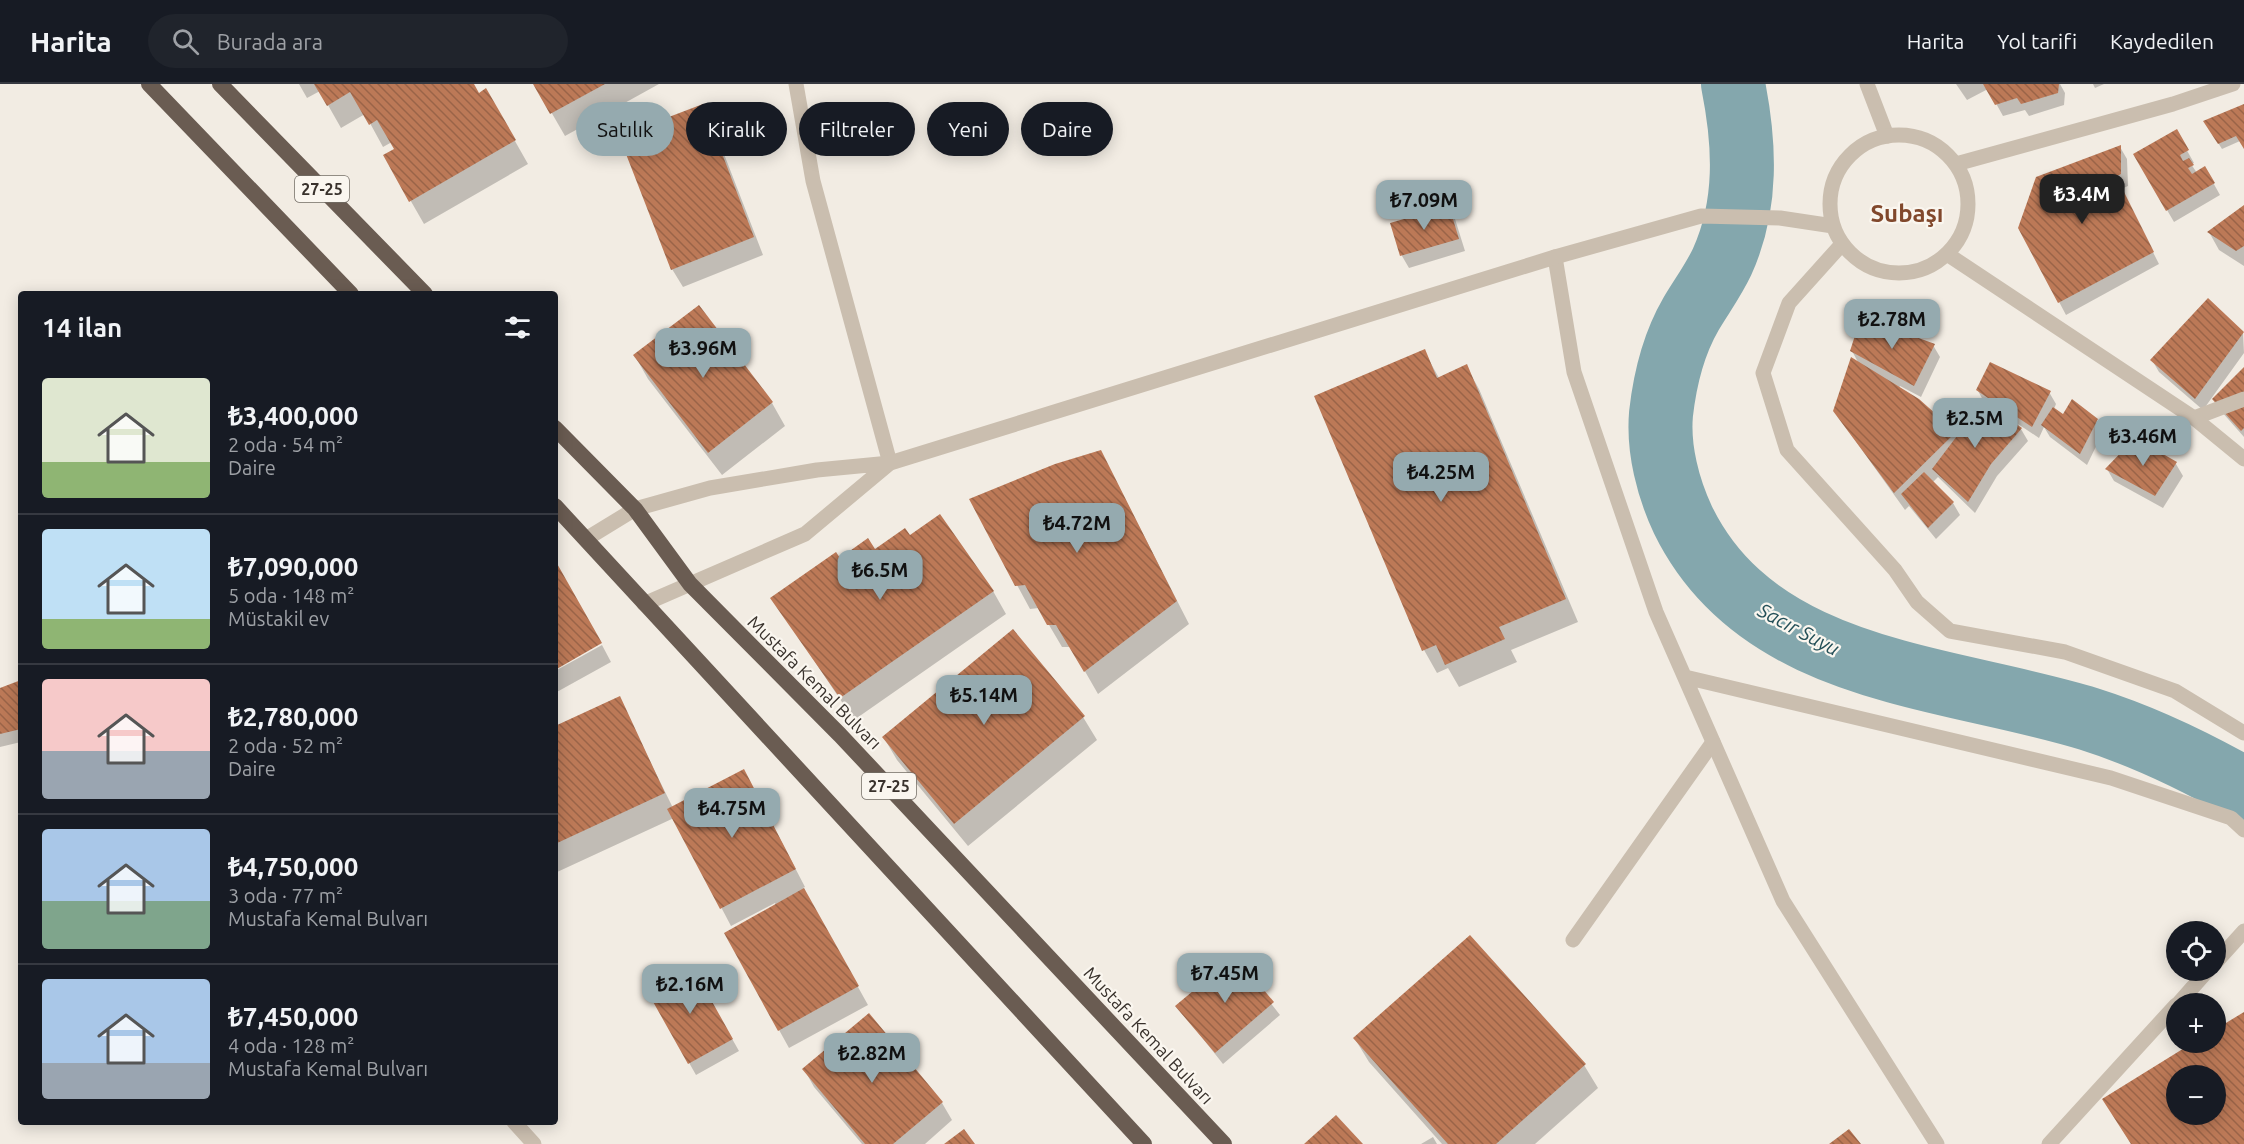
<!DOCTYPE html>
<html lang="tr">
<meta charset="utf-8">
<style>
body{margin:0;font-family:Ubuntu,sans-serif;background:#20242c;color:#f1f3f6;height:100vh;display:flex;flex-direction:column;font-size:22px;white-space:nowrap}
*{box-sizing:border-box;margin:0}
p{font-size:20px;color:#9ea1a6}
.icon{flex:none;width:33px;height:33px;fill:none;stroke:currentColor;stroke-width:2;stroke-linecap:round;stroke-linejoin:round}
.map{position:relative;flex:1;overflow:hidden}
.drawer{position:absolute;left:18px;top:207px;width:540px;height:834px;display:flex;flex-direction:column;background:#171b24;border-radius:6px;box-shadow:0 3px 15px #0003}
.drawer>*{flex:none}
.guide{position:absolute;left:576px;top:18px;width:570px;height:54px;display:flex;gap:12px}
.tools{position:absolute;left:2166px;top:837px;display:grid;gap:12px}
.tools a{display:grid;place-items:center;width:60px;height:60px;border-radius:50%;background:#171b24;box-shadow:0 3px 15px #0003;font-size:30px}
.price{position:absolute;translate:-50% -51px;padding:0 14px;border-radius:12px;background:#95aaaf;color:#111;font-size:20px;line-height:39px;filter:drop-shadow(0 2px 3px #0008)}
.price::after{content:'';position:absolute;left:50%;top:36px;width:18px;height:14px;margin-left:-9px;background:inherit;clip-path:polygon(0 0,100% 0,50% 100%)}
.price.on{background:#222;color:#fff}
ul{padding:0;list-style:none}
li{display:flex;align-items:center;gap:18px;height:150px;padding:0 24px}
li+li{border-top:2px solid #363941}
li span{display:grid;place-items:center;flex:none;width:168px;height:120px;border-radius:6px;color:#555}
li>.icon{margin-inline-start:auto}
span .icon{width:72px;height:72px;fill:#fffc;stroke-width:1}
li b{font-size:26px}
h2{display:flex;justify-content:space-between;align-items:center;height:72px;padding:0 24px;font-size:26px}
.tag{padding:0 21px;border-radius:27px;background:#171b24;box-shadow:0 3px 15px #0003;font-size:21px;line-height:54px}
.tag.on{background:#95aaaf;color:#111}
header{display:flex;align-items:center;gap:36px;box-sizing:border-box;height:84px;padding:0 30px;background:#171b24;border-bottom:2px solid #363941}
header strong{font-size:28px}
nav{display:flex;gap:33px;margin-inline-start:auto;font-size:21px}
.search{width:420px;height:54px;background:#20242c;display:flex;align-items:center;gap:15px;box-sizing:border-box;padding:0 21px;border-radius:33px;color:#9ea1a6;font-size:22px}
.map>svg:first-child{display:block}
</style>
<header>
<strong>Harita</strong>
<div class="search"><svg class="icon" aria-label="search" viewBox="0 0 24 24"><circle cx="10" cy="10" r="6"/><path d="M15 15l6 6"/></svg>Burada ara</div>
<nav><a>Harita</a><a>Yol tarifi</a><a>Kaydedilen</a></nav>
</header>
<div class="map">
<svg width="2244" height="1060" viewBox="0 0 2244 1060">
<defs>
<pattern id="building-back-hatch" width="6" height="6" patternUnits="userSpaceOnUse" patternTransform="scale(1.5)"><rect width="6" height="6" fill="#bc7957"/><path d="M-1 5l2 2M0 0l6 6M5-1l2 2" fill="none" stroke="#9a6448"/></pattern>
</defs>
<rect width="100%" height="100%" fill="#f2ece3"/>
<path fill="#0003" fill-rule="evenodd" d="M 299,0 L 473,0 L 479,11 L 486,6 L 528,80 L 424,140 L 385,72 L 396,65 L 392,58 L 383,63 L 365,30 L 341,44 L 320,7 L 307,14 Z
M 535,0 L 659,0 L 565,52 Z
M 1956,0 L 2060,0 L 2065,9 L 2064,21 L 2029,32 L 2025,26 L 2003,32 L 1988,5 L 1967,16 Z
M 2093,0 L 2104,0 L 2095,4 Z
M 702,21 L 712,39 L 763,171 L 683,203 L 672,185 Z
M 2244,21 L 2244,63 L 2240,57 L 2222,65 L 2208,43 Z
M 2176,47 L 2194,79 L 2191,80 L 2197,89 L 2205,84 L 2220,111 L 2174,138 L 2135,71 Z
M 2120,63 L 2127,75 L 2128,102 L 2121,105 L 2159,180 L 2066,231 L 2020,144 Z
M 2244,122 L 2244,182 L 2219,166 L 2209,148 Z
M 1448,123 L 1455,135 L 1465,167 L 1409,184 L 1402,172 L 1392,140 Z
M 699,223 L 772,319 L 785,342 L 722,391 L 648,295 L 635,272 Z
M 2243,249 L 2244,269 L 2203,326 L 2159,288 L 2152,276 Z
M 1933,261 L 1940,273 L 1921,313 L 1900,302 L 1899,304 L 1958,354 L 1975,335 L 2011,338 L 2012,336 L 1984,318 L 1977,305 L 2049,308 L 2056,320 L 2054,325 L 2063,332 L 2096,336 L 2103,348 L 2087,381 L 2050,353 L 2044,343 L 2039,354 L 2018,340 L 2028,357 L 1997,392 L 1975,429 L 1938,393 L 1932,399 L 1953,419 L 1960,431 L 1936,455 L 1909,422 L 1905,426 L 1834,327 L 1859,280 L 1852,267 Z
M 1424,267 L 1439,294 L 1466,282 L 1479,305 L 1578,538 L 1511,566 L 1517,578 L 1459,603 L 1448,584 L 1437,589 L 1424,566 Z
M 2244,285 L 2244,353 L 2221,327 Z
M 2135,356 L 2176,380 L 2183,392 L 2163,424 L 2114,397 L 2107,385 Z
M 1101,368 L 1189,540 L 1098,610 L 1071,563 L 1062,563 L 1039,524 L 1030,525 L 1017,501 Z
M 909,453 L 993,507 L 1006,530 L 854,636 L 772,514 L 840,476 L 875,467 Z
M 602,561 L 611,578 L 555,609 L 555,587 Z
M 21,598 L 21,658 L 0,663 L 0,605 Z
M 619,614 L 673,724 L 754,705 L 805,803 L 803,804 L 868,921 L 789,964 L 726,850 L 776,822 L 775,819 L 731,842 L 674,734 L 555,789 L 555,644 Z
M 1083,633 L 1097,656 L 968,762 L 897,676 L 884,654 Z
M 1235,874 L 1280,931 L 1223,980 L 1177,922 Z
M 692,884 L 739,967 L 696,991 L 649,908 Z
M 2244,930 L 2244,1060 L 2131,1060 L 2118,1038 L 2216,958 L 2216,947 ZM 2176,992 L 2216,992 L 2216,1030 L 2176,1030 Z
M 1355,955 L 1584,981 L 1598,1004 L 1535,1060 L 1442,1060 L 1369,978 Z
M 804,985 L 942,1019 L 952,1036 L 925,1060 L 862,1060 L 814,1003 Z
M 1433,1053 L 1437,1060 L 1421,1060 Z"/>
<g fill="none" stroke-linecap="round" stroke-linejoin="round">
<path stroke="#84a7ad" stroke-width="64" d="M 1733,0 C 1745,60 1748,121 1722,178 C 1713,197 1701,213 1691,230 C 1673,261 1665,294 1661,330 C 1658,365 1668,404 1683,436 C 1758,590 1947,591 2089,635 C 2143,652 2195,677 2244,705"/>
</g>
<path fill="url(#building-back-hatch)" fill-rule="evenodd" d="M 314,0 L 474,0 L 479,9 L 486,4 L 516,56 L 409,118 L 383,71 L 394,65 L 377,36 L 369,41 L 350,8 L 327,22 Z
M 533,0 L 605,0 L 550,30 Z
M 1983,0 L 2059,0 L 2058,9 L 2021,20 L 2017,14 L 1995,21 Z
M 703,20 L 754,153 L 671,186 L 619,52 Z
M 2244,20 L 2244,65 L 2236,52 L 2218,60 L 2203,37 Z
M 2177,45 L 2189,66 L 2180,71 L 2183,77 L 2189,74 L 2194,81 L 2188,84 L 2192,90 L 2205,82 L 2215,99 L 2166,127 L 2133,70 Z
M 2121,61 L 2121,90 L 2061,121 L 2117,94 L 2154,168 L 2058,219 L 2018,144 L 2036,93 Z
M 2244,121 L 2244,162 L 2236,167 L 2207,148 Z
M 1449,122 L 1459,155 L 1400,172 L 1390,139 Z
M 2208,214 L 2244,248 L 2195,315 L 2150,276 Z
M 699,221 L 773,318 L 708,369 L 633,271 Z
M 1861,233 L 1935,260 L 1914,302 L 1850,267 Z
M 1425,265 L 1437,294 L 1467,280 L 1566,515 L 1499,543 L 1505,555 L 1445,581 L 1436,561 L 1422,567 L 1314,312 Z
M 1851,273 L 1919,315 L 1956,348 L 1894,409 L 1833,327 Z
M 1990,278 L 2051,307 L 2032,343 L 1976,306 Z
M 2244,283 L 2244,344 L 2241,347 L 2212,315 Z
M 1975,314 L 2022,344 L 1991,380 L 1968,418 L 1932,385 L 1963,344 L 1965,319 L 1975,332 L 1982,324 Z
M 2072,315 L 2098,335 L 2080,370 L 2041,341 L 2053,323 L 2063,330 Z
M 2135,354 L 2177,378 L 2155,412 L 2105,385 Z
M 1101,366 L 1177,517 L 1084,588 L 1056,541 L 1047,541 L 1025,501 L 1015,502 L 969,415 L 1055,380 Z
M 1924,388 L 1954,418 L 1928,444 L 1901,410 Z
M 940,430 L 994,507 L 840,614 L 770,514 L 836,468 L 840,474 L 868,454 L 875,465 L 905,444 L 910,451 Z
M 555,476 L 602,559 L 555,586 Z
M 1013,545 L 1085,632 L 954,740 L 882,653 Z
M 21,596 L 21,645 L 0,650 L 0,604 Z
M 620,612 L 665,709 L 555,760 L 555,642 Z
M 744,685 L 796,785 L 720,825 L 667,725 Z
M 804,804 L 859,902 L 778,947 L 724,849 Z
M 1470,851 L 1586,980 L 1496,1060 L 1448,1060 L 1353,954 Z
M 1235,872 L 1274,918 L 1215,969 L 1175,922 Z
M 692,882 L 733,955 L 688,980 L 647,907 Z
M 2244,928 L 2244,1060 L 2131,1060 L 2102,1015 L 2194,958 L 2216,958 L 2216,945 ZM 2176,992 L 2216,992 L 2216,1030 L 2176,1030 Z
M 869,929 L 943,1018 L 893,1060 L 865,1060 L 802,985 Z
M 1336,1031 L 1363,1060 L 1304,1060 Z
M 964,1045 L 975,1060 L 944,1060 Z
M 1849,1045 L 1861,1060 L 1829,1060 Z"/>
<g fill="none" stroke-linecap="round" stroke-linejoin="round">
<path stroke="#cabeaf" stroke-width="15" d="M 1573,856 L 1713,658"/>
<path stroke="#cabeaf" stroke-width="15" d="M 796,0 L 813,97 L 890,379
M 1867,0 L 1887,52
M 1842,160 L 1789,219 L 1763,289 L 1787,366 L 1895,486 L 1917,518 L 1950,547 L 2065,568 L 2175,607 L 2244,649
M 1555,173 L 1574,288 L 1656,528 L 1783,817 L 1937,1060
M 2194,334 L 2244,315
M 1685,593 L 2111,694 L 2231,734 L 2244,746
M 2216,878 L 2244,847
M 2178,920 L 2208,886
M 514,1038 L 534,1060
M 2049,1060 L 2176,921"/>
<path stroke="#cabeaf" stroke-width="15" d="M1830 120a69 69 0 1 1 138 0a69 69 0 1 1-138 0Z
M 1956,80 L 2173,20 L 2233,0
M 1947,170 L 2194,334 L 2244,375
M 586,455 L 635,425 L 710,404 L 817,386 L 890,379 L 1555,173 L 1701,132 L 1780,134 L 1833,142
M 644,520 L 805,450 L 890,379"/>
<path stroke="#6a5c52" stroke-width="16" d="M 149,0 L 351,210
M 220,0 L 425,210
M 555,344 L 635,425 L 690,500 L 840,651 L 1224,1060
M 555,422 L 1144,1060"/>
</g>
<g text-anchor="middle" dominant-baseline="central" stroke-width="4.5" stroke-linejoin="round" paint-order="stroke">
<g fill="#faf6ef" stroke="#736d66" stroke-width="1.5">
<rect x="295" y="92" width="54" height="26" rx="4.5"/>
<rect x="862" y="689" width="54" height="26" rx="4.5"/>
</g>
<g font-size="16" font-weight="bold" fill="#39322c">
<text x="322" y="105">27-25</text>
<text x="889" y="702">27-25</text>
</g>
<g font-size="18" fill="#39322c" stroke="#faf6ef">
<text transform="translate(815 598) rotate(45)">Mustafa Kemal Bulvarı</text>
<text transform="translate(1149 951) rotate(47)">Mustafa Kemal Bulvarı</text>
</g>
<g font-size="20" font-style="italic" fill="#255058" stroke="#faf6ef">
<text transform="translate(1799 545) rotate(28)">Sacır Suyu</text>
</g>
<g font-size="24" font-weight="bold" fill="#81482c" stroke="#faf6ef">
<text x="1907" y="129">Subaşı</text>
</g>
</g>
</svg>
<div class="tools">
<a><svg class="icon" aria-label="locate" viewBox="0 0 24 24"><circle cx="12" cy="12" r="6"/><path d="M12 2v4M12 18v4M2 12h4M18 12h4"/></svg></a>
<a>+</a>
<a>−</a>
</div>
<b class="price on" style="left:2082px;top:141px">₺3.4M</b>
<b class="price" style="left:1424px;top:147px">₺7.09M</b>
<b class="price" style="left:1892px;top:266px">₺2.78M</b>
<b class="price" style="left:703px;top:295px">₺3.96M</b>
<b class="price" style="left:1975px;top:365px">₺2.5M</b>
<b class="price" style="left:2143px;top:383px">₺3.46M</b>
<b class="price" style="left:1441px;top:419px">₺4.25M</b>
<b class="price" style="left:1077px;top:470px">₺4.72M</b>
<b class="price" style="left:880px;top:517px">₺6.5M</b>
<b class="price" style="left:984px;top:642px">₺5.14M</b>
<b class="price" style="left:732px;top:755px">₺4.75M</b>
<b class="price" style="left:1225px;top:920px">₺7.45M</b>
<b class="price" style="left:690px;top:931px">₺2.16M</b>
<b class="price" style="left:872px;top:1000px">₺2.82M</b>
<div class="guide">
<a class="tag on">Satılık</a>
<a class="tag">Kiralık</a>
<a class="tag">Filtreler</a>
<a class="tag">Yeni</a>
<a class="tag">Daire</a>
</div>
<section class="drawer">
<h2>14 ilan<svg class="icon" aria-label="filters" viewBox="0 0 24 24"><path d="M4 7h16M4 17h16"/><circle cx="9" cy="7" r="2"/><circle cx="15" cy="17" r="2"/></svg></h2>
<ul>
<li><span style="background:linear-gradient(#dfe7d0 70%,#8fb573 0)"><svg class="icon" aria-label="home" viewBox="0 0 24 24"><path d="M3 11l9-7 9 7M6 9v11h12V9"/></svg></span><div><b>₺3,400,000</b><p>2 oda · 54 m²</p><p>Daire</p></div></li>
<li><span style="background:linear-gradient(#bfe0f5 75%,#8fb573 0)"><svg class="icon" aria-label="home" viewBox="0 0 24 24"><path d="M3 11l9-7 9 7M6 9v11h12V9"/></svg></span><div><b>₺7,090,000</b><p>5 oda · 148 m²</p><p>Müstakil ev</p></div></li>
<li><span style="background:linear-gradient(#f6c9c9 60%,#9aa5b1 0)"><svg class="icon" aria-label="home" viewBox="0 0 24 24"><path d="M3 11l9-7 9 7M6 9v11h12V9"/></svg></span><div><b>₺2,780,000</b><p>2 oda · 52 m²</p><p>Daire</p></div></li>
<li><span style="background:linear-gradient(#a9c7e8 60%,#7fa58c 0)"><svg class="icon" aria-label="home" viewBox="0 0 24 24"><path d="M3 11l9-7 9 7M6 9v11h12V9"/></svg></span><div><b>₺4,750,000</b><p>3 oda · 77 m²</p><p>Mustafa Kemal Bulvarı</p></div></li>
<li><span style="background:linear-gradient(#a9c7e8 70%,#9aa5b1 0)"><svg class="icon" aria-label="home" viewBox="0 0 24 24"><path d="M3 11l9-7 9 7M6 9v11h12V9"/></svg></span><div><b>₺7,450,000</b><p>4 oda · 128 m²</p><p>Mustafa Kemal Bulvarı</p></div></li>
</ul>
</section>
</div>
